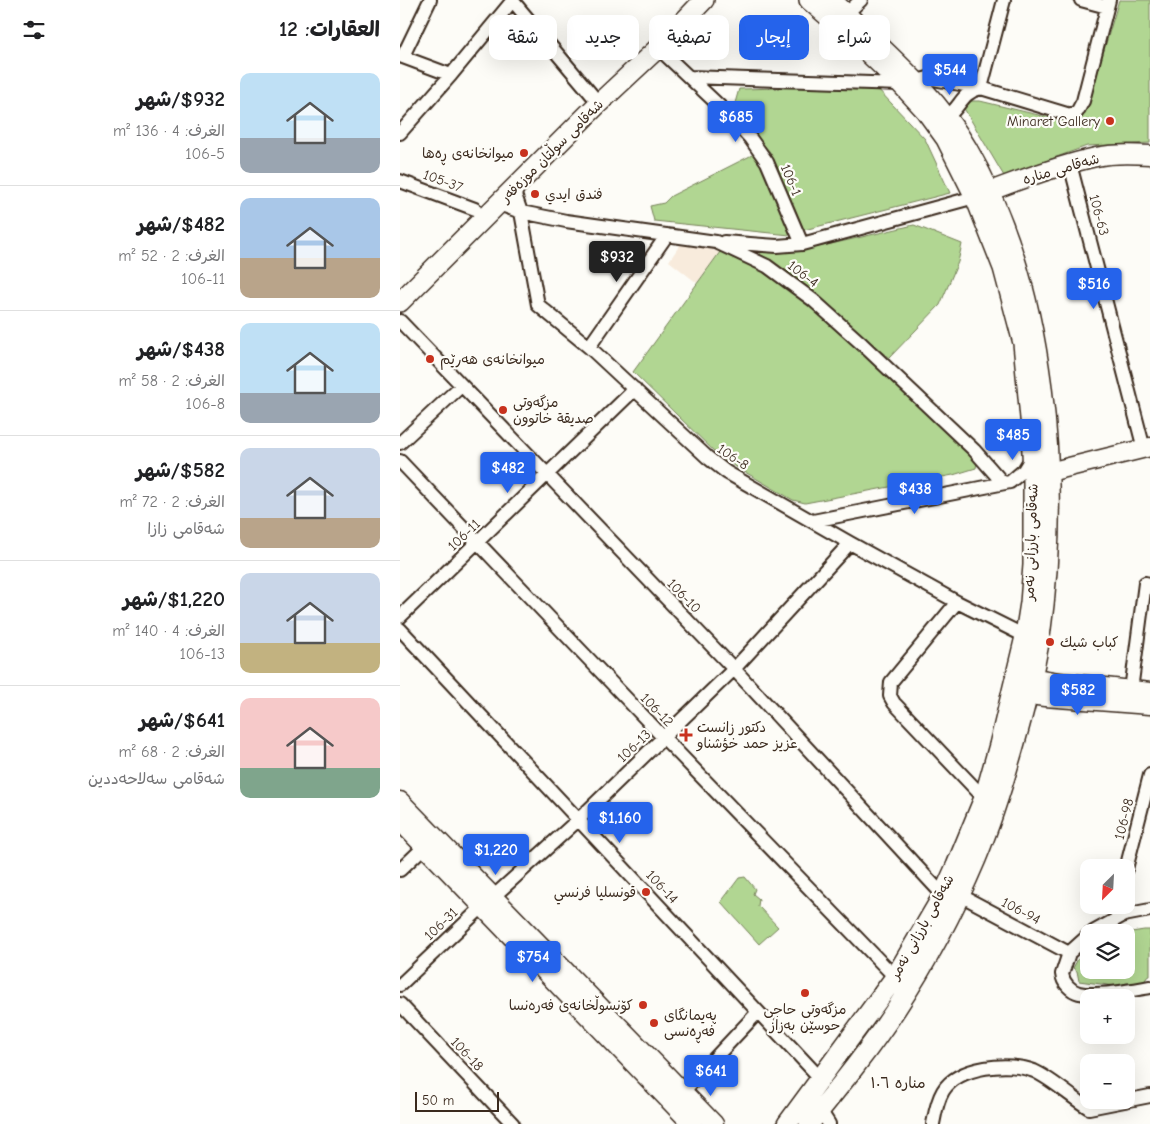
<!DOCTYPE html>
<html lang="ar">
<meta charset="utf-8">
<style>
body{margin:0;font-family:"Comic Neue","Playpen Sans Arabic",sans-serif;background:#f6f6f6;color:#202124;direction:rtl;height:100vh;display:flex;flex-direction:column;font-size:19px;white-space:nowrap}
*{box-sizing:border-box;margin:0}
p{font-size:16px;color:#757577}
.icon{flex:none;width:28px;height:28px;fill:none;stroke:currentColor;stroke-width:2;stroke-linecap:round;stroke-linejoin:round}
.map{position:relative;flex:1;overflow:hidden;direction:ltr}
.panel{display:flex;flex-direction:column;background:#fff;width:400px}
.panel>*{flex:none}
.top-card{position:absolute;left:15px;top:15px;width:475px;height:45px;direction:rtl;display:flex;gap:10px}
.needle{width:32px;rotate:204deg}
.controls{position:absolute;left:680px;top:859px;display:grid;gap:10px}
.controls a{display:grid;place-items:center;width:55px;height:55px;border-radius:10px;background:#fff;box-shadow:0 5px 20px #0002;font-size:25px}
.scale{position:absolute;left:15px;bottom:12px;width:84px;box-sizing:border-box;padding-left:5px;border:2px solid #3b2a1e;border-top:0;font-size:14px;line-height:18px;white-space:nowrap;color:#3b2a1e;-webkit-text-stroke:4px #fdfcf7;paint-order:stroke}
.price{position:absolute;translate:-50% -42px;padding:0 11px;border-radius:5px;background:#2563eb;color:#fff;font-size:16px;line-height:32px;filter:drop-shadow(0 1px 2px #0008)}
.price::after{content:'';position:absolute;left:50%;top:30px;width:15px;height:11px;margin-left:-8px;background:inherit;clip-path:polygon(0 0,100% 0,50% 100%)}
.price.current{background:#222;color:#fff}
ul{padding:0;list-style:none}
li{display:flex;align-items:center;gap:15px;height:125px;padding:0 20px}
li+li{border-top:1px solid #e0e0e0}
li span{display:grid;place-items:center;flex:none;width:140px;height:100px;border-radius:10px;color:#555}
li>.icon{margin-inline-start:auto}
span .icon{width:60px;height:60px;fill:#fffc;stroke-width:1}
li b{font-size:21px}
h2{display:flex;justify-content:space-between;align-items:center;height:60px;padding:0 20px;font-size:21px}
.tag{padding:0 18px;border-radius:10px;background:#fff;box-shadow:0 5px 20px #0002;font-size:18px;line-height:45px}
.tag.current{background:#2563eb;color:#fff}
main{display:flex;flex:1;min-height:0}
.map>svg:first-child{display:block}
</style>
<main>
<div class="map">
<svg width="750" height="1124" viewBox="0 0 750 1124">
<rect width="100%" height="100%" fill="#fdfcf7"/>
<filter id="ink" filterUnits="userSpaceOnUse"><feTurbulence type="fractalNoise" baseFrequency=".02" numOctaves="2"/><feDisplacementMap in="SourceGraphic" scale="10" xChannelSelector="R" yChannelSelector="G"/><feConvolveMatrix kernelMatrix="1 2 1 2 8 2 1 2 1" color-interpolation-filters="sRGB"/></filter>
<g filter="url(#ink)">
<path fill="#f8ebdc" d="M 282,242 L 320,252 L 297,283 L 269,261 Z"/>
<path fill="#b1d692" stroke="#768058" d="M 719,0 L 750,0 L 750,143 L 687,146 L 604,176 L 562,105 L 570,101 L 580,101 L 659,120 C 678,123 683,117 689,100 Z
M 475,86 L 525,139 L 550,193 L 404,230 L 370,152 L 333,110 L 339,89 Z
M 354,154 L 377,192 L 390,235 L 254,221 L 250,206 L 264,203 L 271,196 Z
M 514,225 L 562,244 L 558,262 L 540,305 L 489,358 L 383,269 L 359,258 L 361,251 L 405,250 Z
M 325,250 L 358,267 L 394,290 L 577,462 L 576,468 L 553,475 L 405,503 L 393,500 L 321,458 L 233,372 L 320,252 Z
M 345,877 L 355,889 L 353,894 L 359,899 L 358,906 L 378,927 L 359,944 L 321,902 L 339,878 Z
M 744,930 L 750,930 L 750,976 L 747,977 L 743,984 L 727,983 L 715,986 L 679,981 L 677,971 L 673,968 L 678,959 L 689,951 L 689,970 L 726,970 L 726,933 Z"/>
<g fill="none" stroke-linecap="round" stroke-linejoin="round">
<g stroke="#3b2a1e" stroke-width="16">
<path id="street" d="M 112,0 L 192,95
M 681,0 L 707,7
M 446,14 L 461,0
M 258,48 L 327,113 L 350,138 L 367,162 L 402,244
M 0,56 L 51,75
M 3,56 L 30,0
M 290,77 L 501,84
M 517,81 L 528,78 L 581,88 L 670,115 L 677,112 L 683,101 L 709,0
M 547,117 C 562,105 561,93 581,88 L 604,0
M 0,133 L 51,75 L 113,0
M 670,164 L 744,449
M 0,181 L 75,209
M 119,183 L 115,195 L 121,212 L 138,305 L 189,347 L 307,457 L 326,472 L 450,543 L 557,602 L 625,636
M 99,204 L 121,212 L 166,221 L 316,242 L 367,266 L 413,300 L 462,344 L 574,450 L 603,483
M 324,242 L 377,246 L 402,244 L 575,197
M 0,321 L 334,669 L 543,895
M 189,347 L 267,235
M 0,443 L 61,386
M 0,461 L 264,738 L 495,977
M 413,521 L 610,482 L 624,470 L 632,457
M 557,602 L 491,682 L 490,696 L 494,703 L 584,798
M 0,617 L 235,389
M 0,629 L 421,1079
M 731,690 L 745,583 L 750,584
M 726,869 L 750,775
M 0,870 L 24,847
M 560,895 L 669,953
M 93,897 L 178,820 L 334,669 L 450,543
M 693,932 L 724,915 L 750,910
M 689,935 L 669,953 L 662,974 C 663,983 671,991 679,993 C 696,997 732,990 750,987
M 0,985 L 82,907
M 0,1004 L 113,1124
M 283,1092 L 358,1012
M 420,1110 L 429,1124
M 533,1124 C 535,1113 537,1101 543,1091 C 558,1066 610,1061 634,1071 C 652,1079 672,1098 689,1108 L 750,1096"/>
</g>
<g stroke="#3b2a1e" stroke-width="21">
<path id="secondary" d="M 575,197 C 613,182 656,166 696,157 C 713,153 733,154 750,155
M 649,472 L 750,447
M 619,675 L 659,682 L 750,692
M 615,693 L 645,697 L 750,705
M 0,801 L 314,1124
M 0,821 L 292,1124"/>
</g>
<g stroke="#3b2a1e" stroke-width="22">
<path id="primary" d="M 0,302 L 198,104 L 258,48 L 304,0
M 387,1124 L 495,977 L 543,895 L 556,866 L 584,798 L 599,745 L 624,641 L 630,603 L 633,565 L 633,475 L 631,429 L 623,343 L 603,268 L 575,197 L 546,139 L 525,110 L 501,84 L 445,31 L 409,0
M 409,1124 C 439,1087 470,1049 496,1009 C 527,962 554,911 576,859 C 591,823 603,785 614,746 C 624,711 634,674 640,637 C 662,481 647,286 567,148 C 533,89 479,48 432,0"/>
</g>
<use href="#street" stroke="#fdfcf7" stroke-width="12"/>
<use href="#secondary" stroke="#fdfcf7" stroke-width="18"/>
<use href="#primary" stroke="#fdfcf7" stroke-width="19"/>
</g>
</g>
<g fill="#c8321e" stroke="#fdfcf7" stroke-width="2">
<circle cx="710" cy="121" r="5"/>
<circle cx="124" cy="153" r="5"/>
<circle cx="135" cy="194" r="5"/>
<circle cx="30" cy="359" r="5"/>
<circle cx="103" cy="410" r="5"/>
<circle cx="650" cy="642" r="5"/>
<path d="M283.5 727.5h5v5h5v5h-5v5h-5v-5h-5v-5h5z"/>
<circle cx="246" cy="892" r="5"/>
<circle cx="405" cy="993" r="5"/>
<circle cx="243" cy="1005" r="5"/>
<circle cx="254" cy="1023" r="5"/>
</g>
<g text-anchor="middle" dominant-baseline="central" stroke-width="4.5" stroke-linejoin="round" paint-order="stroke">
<g font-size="14" fill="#3b2a1e" stroke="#fdfcf7" text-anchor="start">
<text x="700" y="121" text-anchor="end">Minaret Gallery</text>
<text x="114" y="153" text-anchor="end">میوانخانەی ڕەها</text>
<text x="145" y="194">فندق ايدي</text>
<text x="40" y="359">میوانخانەی هەرێم</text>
<text x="113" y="402">مزگەوتی<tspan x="113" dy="16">صديقة خاتوون</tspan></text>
<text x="660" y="642">كباب شيك</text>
<text x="297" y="727">دكتور زانست<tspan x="297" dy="16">عزيز حمد خؤشناو</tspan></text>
<text x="236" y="892" text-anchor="end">قونسليا فرنسي</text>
<text x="233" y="1005" text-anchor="end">كۆنسوڵخانه‌ی فه‌ره‌نسا</text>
<text x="405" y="1009" text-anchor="middle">مزگەوتی حاجی<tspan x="405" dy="16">حوسێن بەزاز</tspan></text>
<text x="264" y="1015">پەیمانگای<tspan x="264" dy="16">فەڕەنسی</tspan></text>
</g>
<g font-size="14" fill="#3b2a1e" stroke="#fdfcf7">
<text transform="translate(152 151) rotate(-45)">شەقامی سوڵتان موزەفەر</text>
<text transform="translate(661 169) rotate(-16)">شەقامی منارە</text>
<text transform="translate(391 180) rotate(67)">106-1</text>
<text transform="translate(43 181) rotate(20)">105-37</text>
<text transform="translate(699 215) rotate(75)">106-63</text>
<text transform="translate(403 274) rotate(37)">106-4</text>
<text transform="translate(333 457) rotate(34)">106-8</text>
<text transform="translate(64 535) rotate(-44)">106-11</text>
<text transform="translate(631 542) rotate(-88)">شەقامی بارزانی نەمر</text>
<text transform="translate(284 596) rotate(46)">106-10</text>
<text transform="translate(257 710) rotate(46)">106-12</text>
<text transform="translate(234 746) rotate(-44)">106-13</text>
<text transform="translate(724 819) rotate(-76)">106-98</text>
<text transform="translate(262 887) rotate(47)">106-14</text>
<text transform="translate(621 911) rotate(28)">106-94</text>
<text transform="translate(41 924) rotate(-44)">106-31</text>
<text transform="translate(522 927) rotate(-61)">شەقامی بارزانی نەمر</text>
<text transform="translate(67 1054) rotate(47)">106-18</text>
</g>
<g font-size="15" fill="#3b2a1e" stroke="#fdfcf7">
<text x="498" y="1083">منارە ١٠٦</text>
</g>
</g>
</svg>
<div class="controls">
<a><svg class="needle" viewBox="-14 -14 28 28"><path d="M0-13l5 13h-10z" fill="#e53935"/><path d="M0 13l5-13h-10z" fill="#757577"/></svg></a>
<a><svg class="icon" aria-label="layers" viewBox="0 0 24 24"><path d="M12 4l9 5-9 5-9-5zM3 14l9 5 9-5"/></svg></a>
<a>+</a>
<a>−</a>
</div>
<div class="scale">50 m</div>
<b class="price" style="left:550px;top:96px">$544</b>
<b class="price" style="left:336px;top:143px">$685</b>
<b class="price current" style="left:217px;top:283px">$932</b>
<b class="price" style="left:694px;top:310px">$516</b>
<b class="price" style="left:613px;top:461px">$485</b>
<b class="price" style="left:108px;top:494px">$482</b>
<b class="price" style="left:515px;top:515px">$438</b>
<b class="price" style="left:678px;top:716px">$582</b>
<b class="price" style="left:220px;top:844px">$1,160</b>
<b class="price" style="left:96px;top:876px">$1,220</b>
<b class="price" style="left:133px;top:983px">$754</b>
<b class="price" style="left:311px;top:1097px">$641</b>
<div class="top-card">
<a class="tag">شراء</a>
<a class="tag current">إيجار</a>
<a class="tag">تصفية</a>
<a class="tag">جديد</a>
<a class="tag">شقة</a>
</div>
</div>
<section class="panel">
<h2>العقارات: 12<svg class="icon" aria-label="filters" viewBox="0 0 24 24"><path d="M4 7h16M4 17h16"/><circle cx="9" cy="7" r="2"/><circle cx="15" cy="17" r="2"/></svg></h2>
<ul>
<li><span style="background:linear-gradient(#bfe0f5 65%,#9aa5b1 0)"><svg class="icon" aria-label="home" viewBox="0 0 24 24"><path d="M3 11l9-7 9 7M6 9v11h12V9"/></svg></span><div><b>$932/شهر</b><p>الغرف: 4 · 136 m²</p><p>106-5</p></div></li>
<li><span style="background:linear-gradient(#a9c7e8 60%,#b9a48a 0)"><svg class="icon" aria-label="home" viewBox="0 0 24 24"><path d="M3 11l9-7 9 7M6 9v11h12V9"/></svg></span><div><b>$482/شهر</b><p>الغرف: 2 · 52 m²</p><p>106-11</p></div></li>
<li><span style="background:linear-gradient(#bfe0f5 70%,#9aa5b1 0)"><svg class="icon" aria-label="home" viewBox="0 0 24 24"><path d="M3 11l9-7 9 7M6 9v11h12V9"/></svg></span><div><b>$438/شهر</b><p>الغرف: 2 · 58 m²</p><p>106-8</p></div></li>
<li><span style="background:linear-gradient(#c9d6e8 70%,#b9a48a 0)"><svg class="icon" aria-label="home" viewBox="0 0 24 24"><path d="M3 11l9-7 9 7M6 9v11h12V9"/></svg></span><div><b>$582/شهر</b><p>الغرف: 2 · 72 m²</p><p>شەقامی زازا</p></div></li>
<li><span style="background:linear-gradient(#c9d6e8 70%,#c2b280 0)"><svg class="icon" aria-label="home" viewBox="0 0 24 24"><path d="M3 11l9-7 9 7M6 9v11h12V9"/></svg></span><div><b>$1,220/شهر</b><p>الغرف: 4 · 140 m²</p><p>106-13</p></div></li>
<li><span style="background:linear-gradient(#f6c9c9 70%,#7fa58c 0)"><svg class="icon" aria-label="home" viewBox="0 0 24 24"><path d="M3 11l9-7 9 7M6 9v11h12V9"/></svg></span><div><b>$641/شهر</b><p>الغرف: 2 · 68 m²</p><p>شەقامی سەلاحەددین</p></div></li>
</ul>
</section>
</main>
